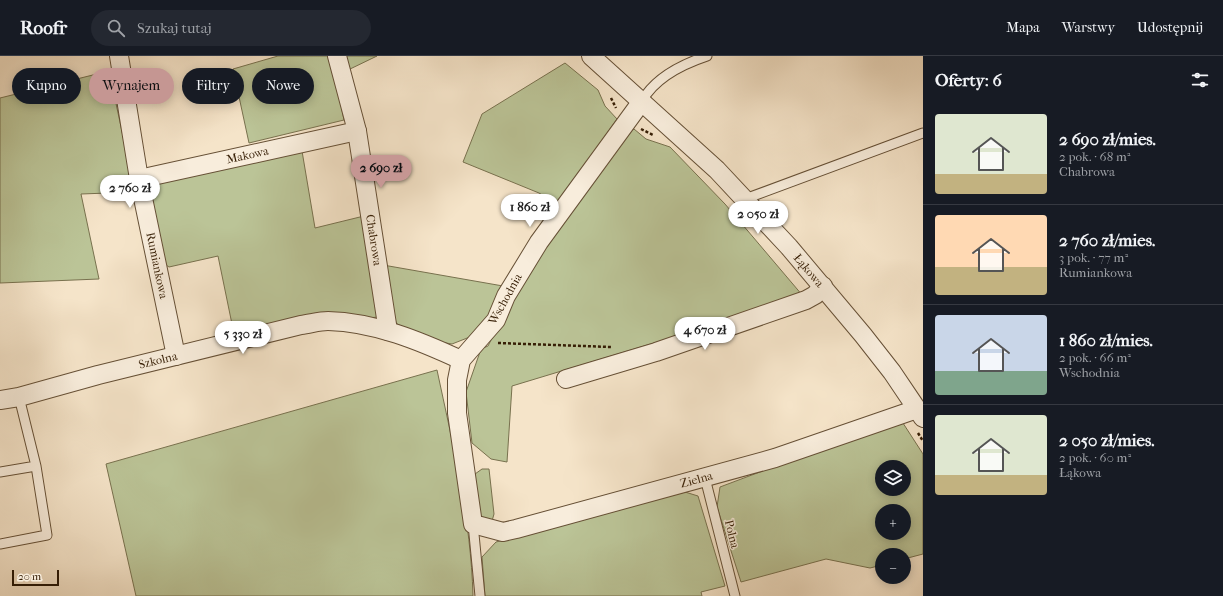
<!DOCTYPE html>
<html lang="pl">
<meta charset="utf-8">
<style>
body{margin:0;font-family:"IM FELL French Canon",serif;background:#242831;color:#f1f3f6;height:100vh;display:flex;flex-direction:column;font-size:15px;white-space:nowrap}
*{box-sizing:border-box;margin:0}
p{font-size:13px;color:#9ea1a6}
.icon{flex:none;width:22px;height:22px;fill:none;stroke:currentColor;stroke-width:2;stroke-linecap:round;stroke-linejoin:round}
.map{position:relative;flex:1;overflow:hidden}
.sheet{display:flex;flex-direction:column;background:#171b24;width:300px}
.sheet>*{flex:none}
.hud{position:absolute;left:12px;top:12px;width:380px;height:36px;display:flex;gap:8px}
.buttons{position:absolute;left:875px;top:404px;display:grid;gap:8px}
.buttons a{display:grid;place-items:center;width:36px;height:36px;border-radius:50%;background:#171b24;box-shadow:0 2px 10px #0003;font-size:20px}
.scale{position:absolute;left:12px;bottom:10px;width:47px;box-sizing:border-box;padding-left:4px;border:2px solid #361e05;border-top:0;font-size:11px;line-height:14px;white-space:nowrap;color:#361e05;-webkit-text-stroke:3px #f8eddc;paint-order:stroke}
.price{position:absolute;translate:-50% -34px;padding:0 9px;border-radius:14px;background:#fff;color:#222;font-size:13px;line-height:26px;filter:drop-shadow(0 1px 2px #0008)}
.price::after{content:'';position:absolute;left:50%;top:24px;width:12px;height:9px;margin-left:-6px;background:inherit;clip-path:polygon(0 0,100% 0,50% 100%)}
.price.on{background:#c59692;color:#111}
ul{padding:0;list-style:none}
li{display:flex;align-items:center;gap:12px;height:100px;padding:0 12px}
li+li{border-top:1px solid #363941}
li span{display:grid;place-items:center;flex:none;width:112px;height:80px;border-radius:4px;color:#555}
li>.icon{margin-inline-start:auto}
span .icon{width:48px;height:48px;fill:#fffc;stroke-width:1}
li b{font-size:17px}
h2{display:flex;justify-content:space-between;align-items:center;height:48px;padding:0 12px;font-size:17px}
.pill{padding:0 14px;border-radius:18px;background:#171b24;box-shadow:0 2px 10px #0003;font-size:14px;line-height:36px}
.pill.on{background:#c59692;color:#111}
header{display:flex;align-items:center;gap:24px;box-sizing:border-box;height:56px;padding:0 20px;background:#171b24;border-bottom:1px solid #363941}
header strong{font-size:19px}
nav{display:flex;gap:22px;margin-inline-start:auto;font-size:14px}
.search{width:280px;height:36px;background:#242831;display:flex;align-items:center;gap:10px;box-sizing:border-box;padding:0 14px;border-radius:22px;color:#9ea1a6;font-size:15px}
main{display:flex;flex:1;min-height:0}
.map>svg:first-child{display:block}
</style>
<header>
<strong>Roofr</strong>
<div class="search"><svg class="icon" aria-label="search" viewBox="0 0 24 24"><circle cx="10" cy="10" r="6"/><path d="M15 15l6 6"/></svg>Szukaj tutaj</div>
<nav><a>Mapa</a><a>Warstwy</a><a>Udostępnij</a></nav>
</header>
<main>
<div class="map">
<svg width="923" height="540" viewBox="0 0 923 540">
<rect width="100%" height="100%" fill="#f5e4c9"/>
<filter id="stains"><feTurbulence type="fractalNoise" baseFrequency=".005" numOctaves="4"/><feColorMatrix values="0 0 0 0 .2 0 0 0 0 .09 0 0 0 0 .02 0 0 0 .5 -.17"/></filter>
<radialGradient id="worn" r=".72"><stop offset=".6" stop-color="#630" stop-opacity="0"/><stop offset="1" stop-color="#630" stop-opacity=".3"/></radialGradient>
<path fill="#bbc497" stroke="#78714e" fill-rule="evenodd" d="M 278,0 L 331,0 L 344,64 L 249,87 L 233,13 Z
M 344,0 L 377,0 L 348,14 Z
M 565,7 L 598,34 L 605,50 L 617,63 L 557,148 L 539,137 L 463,106 L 482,58 Z
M 109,15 L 135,136 L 81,138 L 99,223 L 0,227 L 0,42 Z
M 634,73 L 646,83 L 670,91 L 725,148 L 803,240 L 720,267 L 512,330 L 507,406 L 491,403 L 472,387 L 466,336 L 481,293 L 488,290 L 511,244 L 531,212 L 623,79 Z
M 302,95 L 315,172 L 364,160 L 379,261 L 233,273 L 218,200 L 169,211 L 163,207 L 149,136 L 157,125 Z
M 383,209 L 503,230 L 480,277 L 452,288 L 422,283 L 396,267 Z
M 437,314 C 453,389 471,464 473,540 L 136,540 L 106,408 Z
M 898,364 L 901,364 L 923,398 L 923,498 L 904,503 L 904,499 L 882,499 L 882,509 L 870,512 L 826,503 L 741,526 L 717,451 L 720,431 ZM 882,411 L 904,411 L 904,433 L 882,433 ZM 882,455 L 904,455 L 904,477 L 882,477 Z
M 482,413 L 489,413 L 494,458 L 492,465 L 487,465 L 478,458 L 475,418 Z
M 685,436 L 698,440 L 725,530 L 701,536 L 702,540 L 485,540 L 482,501 L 496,486 Z"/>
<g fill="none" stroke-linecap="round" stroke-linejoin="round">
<g stroke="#665036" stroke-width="11">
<path id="service" d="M 642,45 C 655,22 683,8 707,0
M 745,143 L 923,77
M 0,416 L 36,410
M 705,422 L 735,540
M 473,468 L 480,540
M 0,488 L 47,479 L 36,410 L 19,341"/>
</g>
<g stroke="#665036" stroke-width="20">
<g id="minor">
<path id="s1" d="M 119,0 L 139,123 L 176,300"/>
<path id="s2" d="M 337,0 L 357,75 L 388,275"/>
<path id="s3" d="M 591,0 L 717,114 L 789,191 L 863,279 L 892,316 L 923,362"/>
<path id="s4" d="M 642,45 L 539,186 L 506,240 L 496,264 L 461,304 L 457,324 L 457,357 L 473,468 L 503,476 L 516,473 L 775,402 L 917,353"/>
<path id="s5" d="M 139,123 L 357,75"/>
<path d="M 566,323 L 656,296 L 806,244 L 815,239 L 823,230"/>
<path id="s6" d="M 0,344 L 19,341 L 98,319 L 301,269 C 310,268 319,265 328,265 C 374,266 420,285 461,304"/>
</g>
</g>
<path stroke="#361e05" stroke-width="2.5" stroke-dasharray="3 2" stroke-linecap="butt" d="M 611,42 L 616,52
M 641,73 L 653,79
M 498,287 L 611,291
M 918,377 L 923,385"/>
<use href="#service" stroke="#f8eddc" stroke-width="9"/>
<use href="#minor" stroke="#f8eddc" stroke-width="18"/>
</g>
<g text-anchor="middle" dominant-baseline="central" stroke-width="3" stroke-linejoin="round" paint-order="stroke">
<g font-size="12" fill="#361e05" stroke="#f8eddc">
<text stroke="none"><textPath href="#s5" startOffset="111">Makowa</textPath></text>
<text stroke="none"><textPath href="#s2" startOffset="188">Chabrowa</textPath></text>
<text stroke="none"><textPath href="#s1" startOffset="213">Rumiankowa</textPath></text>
<text stroke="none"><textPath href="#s3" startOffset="306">Łąkowa</textPath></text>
<text transform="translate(505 243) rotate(-61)">Wschodnia</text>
<text stroke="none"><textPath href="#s6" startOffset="163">Szkolna</textPath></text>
<text stroke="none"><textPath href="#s4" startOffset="714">Zielna</textPath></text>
<text transform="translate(732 478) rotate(76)">Polna</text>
</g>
</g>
<rect width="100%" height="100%" filter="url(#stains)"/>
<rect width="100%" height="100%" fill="url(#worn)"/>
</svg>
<div class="buttons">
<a><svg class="icon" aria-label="layers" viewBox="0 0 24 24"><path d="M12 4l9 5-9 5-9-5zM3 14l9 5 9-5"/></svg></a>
<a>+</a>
<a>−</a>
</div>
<div class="scale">20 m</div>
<b class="price on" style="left:381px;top:133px">2 690 zł</b>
<b class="price" style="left:130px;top:153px">2 760 zł</b>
<b class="price" style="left:530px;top:172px">1 860 zł</b>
<b class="price" style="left:758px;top:179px">2 050 zł</b>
<b class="price" style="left:705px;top:295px">4 670 zł</b>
<b class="price" style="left:243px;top:299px">5 330 zł</b>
<div class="hud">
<a class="pill">Kupno</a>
<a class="pill on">Wynajem</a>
<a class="pill">Filtry</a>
<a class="pill">Nowe</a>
</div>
</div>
<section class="sheet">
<h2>Oferty: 6<svg class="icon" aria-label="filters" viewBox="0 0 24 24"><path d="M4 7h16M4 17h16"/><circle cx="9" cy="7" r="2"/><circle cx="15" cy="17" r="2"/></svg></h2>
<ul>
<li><span style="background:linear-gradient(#dfe7d0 75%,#c2b280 0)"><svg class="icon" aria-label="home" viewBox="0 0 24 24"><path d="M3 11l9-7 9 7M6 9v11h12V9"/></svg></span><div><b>2 690 zł/mies.</b><p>2 pok. · 68 m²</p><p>Chabrowa</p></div></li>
<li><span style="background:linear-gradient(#ffd9b3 65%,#c2b280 0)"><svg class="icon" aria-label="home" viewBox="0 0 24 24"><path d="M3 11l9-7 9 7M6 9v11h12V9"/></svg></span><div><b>2 760 zł/mies.</b><p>3 pok. · 77 m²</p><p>Rumiankowa</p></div></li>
<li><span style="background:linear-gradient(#c9d6e8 70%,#7fa58c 0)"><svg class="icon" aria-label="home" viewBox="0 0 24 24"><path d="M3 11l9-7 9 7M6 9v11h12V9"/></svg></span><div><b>1 860 zł/mies.</b><p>2 pok. · 66 m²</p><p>Wschodnia</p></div></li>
<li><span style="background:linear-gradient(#dfe7d0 75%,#c2b280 0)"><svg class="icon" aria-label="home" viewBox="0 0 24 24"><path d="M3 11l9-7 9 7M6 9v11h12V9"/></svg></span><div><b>2 050 zł/mies.</b><p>2 pok. · 60 m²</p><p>Łąkowa</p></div></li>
</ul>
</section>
</main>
